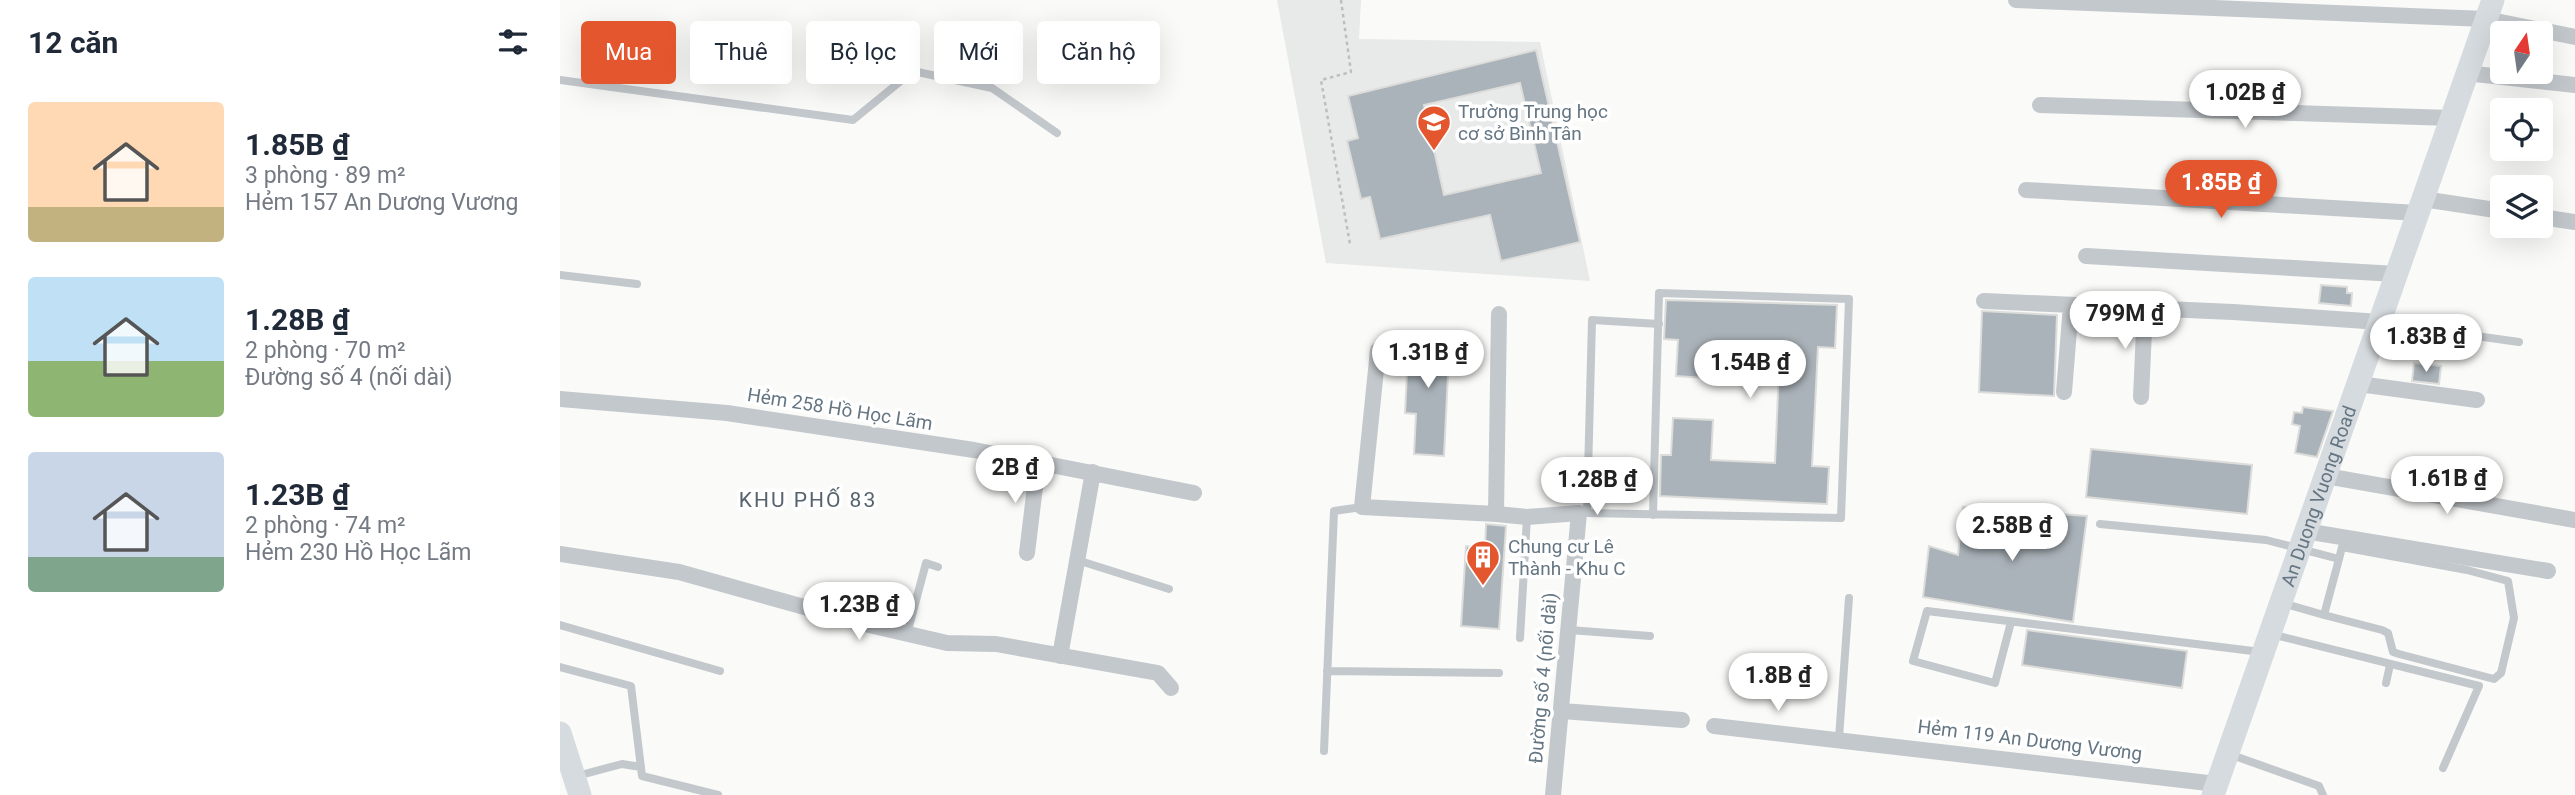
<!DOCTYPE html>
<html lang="vi">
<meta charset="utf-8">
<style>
body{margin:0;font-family:Roboto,sans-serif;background:#f6f6f7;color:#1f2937;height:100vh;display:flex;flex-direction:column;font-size:26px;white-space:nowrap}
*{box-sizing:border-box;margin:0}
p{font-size:23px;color:#747a83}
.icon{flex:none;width:38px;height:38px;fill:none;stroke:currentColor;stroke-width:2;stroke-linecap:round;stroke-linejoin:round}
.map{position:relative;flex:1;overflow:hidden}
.side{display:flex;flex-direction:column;background:#fff;width:560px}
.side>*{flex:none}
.hud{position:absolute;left:21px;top:21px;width:665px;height:63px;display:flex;gap:14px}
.needle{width:46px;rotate:13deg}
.controls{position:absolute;left:1930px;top:21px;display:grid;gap:14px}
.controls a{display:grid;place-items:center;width:63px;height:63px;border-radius:7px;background:#fff;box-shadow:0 7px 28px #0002;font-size:35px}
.price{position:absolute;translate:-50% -60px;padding:0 16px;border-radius:24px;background:#fff;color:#222;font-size:23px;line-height:46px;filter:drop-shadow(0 2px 4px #0008)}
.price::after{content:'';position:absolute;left:50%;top:42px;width:21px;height:16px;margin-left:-10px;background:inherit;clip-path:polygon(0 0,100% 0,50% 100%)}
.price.on{background:#e4572e;color:#fff}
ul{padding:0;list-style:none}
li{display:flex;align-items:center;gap:21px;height:175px;padding:0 28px}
li span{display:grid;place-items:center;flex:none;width:196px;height:140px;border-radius:7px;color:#555}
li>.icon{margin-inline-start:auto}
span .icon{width:84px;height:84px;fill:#fffc;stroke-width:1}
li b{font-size:30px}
h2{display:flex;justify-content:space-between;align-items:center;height:84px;padding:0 28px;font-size:30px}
.chip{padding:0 24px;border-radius:7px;background:#fff;box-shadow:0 7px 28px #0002;font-size:24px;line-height:63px}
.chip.on{background:#e4572e;color:#fff}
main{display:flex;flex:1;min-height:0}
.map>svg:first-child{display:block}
</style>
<main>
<section class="side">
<h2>12 căn<svg class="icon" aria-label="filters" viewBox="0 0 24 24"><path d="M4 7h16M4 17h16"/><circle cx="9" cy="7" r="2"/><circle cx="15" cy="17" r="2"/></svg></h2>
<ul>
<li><span style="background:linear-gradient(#ffd9b3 75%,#c2b280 0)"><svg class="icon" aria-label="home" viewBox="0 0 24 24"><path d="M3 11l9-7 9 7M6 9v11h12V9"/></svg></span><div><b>1.85B ₫</b><p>3 phòng · 89 m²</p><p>Hẻm 157 An Dương Vương</p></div></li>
<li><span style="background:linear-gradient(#bfe0f5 60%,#8fb573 0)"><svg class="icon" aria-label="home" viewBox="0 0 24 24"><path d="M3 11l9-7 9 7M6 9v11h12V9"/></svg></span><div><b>1.28B ₫</b><p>2 phòng · 70 m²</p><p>Đường số 4 (nối dài)</p></div></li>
<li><span style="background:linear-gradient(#c9d6e8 75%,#7fa58c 0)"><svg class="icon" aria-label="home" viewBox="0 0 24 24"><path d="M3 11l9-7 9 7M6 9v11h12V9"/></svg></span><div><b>1.23B ₫</b><p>2 phòng · 74 m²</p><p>Hẻm 230 Hồ Học Lãm</p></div></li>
</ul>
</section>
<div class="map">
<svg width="2015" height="795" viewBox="0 0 2015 795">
<rect width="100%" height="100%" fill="#fafaf8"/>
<path fill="#e8e9e9" d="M 717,0 L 801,0 L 799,39 L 980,42 L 1030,281 L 766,263 Z"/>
<path fill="#aab3b9" stroke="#dcdcda" stroke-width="2" fill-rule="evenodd" d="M 976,50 L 1020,242 L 941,261 L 930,215 L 820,239 L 810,197 L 801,199 L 787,141 L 798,138 L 788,96 ZM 960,83 L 981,173 L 884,195 L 864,105 Z
M 1761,285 L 1787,287 L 1787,293 L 1792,293 L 1791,306 L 1759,303 Z
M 1106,300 L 1277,305 L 1275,348 L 1258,347 L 1252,466 L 1269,467 L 1267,504 L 1100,496 L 1101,455 L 1111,455 L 1113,418 L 1153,420 L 1151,460 L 1215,463 L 1220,346 L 1161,343 L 1159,379 L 1116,376 L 1118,340 L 1104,339 Z
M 1422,311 L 1497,315 L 1494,396 L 1419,392 Z
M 849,332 L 890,334 L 884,456 L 854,454 L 856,414 L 845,413 Z
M 1854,363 L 1881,366 L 1879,384 L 1852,381 Z
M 1743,407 L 1773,411 L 1757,457 L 1735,453 L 1740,426 L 1732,424 L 1734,412 L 1742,413 Z
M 1531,449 L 1692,465 L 1687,514 L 1526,497 Z
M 1403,507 L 1527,516 L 1513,622 L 1363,597 L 1369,546 L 1398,555 Z
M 926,524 L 946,526 L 939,629 L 901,626 L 906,546 L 925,548 Z
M 1467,630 L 1627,651 L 1622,688 L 1462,665 Z"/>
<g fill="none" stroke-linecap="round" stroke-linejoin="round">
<path stroke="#bbbfc2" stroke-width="2.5" stroke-dasharray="3.5 3.5" stroke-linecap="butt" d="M 781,0 L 791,72 L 761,80 L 790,244"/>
<path stroke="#c3c8cc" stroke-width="8" d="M 0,80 L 293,120 L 353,71 L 432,88 L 497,133
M 0,275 L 77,284
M 1823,323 L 1959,342
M 1024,513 L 1027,513 L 1032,320 L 1099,324
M 1027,513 L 1281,518 L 1289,299 L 1099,293 L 1093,515
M 1540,524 L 1706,540 L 1779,559 L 1764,615 L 1722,603
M 517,560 L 609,589
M 1764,615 L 1822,630 L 1828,633 L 1833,652 L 1839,654 L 1934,679 L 1941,673 L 1954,618 L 1948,581 L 1907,570 L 1782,547 L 1779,559
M 1451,622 L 1435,683 L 1353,661 L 1367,611 L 1701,652
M 0,625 L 160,671
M 1009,630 L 1090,636
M 347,634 L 366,563 L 378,567
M 1711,634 L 1919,686 L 1883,768
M 960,638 L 967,517
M 0,667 L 71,686 L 82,776 L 158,795
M 767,671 L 939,673
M 1826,683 L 1830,665
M 1279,738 L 1289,598
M 764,751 L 774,511 L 802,507
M 1669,754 L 1759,786 L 1763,795
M 17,776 L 62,764 L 81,767"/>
<path stroke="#c3c8cc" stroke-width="16" d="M 1456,0 L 1926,19 L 2015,37
M 1906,73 L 2015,85
M 1480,105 L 1891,118
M 1466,190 L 1858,213
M 1863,199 L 1942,211
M 1981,217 L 2015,222
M 1526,256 L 1836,274
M 1424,301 L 1673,312 L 1820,322
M 939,314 L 936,514 L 967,517 L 1019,513 L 993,795
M 818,350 L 802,507 L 936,514
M 1799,384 L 1917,400
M 1504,392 L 1511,305
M 1581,397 L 1585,308
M 0,399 L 167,413 L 414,450 L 634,493
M 1766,476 L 2015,520
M 1745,531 L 1988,571
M 467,553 L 478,462
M 0,554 L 119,572 L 305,624 L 387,643 L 436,644 L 598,673 L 611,688
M 500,656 L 533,472
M 1002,711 L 1122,720
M 1154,726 L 1657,784"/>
<g stroke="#d6dbdf" stroke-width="23">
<path d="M 0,733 L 20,795"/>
<path id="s1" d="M 1653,795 L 1933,0"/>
</g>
</g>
<defs>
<g id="school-pin" transform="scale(1.75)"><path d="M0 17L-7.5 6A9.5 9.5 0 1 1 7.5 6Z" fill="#e4572e" stroke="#fff"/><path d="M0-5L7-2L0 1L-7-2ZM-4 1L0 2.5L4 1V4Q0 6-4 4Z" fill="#fff"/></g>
<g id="building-pin" transform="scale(1.75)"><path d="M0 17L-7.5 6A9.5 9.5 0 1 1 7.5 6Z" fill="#e4572e" stroke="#fff"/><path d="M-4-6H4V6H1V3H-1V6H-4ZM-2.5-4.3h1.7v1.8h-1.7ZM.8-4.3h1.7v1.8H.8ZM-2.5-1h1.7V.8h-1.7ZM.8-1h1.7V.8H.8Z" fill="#fff"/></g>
</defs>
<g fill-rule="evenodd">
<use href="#school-pin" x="874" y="122"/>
<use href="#building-pin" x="923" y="557"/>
</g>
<g text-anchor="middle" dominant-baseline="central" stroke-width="7" stroke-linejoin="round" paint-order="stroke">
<g font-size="19" fill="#657683" stroke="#fff" text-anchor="start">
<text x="898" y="111">Trường Trung học<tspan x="898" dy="22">cơ sở Bình Tân</tspan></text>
<text x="948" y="546">Chung cư Lê<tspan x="948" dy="22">Thành - Khu C</tspan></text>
</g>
<g font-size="19" fill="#657683" stroke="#fff">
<text transform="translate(280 409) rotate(9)">Hẻm 258 Hồ Học Lãm</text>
<text stroke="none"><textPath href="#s1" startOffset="317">An Duong Vuong Road</textPath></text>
<text transform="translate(983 678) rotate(-85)">Đường số 4 (nối dài)</text>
<text transform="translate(1470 740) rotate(7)">Hẻm 119 An Dương Vương</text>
</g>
<g font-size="21" letter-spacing="2" fill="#57646e" stroke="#fff">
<text x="248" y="500">KHU PHỐ 83</text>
</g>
</g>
</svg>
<div class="controls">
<a><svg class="needle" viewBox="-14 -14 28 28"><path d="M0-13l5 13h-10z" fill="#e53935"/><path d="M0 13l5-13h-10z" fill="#747a83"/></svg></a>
<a><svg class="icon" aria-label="locate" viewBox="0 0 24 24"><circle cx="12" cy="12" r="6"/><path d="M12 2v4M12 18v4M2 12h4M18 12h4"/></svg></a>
<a><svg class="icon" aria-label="layers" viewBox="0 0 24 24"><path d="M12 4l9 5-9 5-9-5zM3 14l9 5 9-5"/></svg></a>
</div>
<b class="price" style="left:1685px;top:130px">1.02B ₫</b>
<b class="price on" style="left:1661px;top:220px">1.85B ₫</b>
<b class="price" style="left:1565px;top:351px">799M ₫</b>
<b class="price" style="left:1866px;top:374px">1.83B ₫</b>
<b class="price" style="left:868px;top:390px">1.31B ₫</b>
<b class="price" style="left:1190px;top:400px">1.54B ₫</b>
<b class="price" style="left:455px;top:505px">2B ₫</b>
<b class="price" style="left:1887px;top:516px">1.61B ₫</b>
<b class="price" style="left:1037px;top:517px">1.28B ₫</b>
<b class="price" style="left:1452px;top:563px">2.58B ₫</b>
<b class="price" style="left:299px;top:642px">1.23B ₫</b>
<b class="price" style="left:1218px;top:713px">1.8B ₫</b>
<div class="hud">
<a class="chip on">Mua</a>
<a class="chip">Thuê</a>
<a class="chip">Bộ lọc</a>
<a class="chip">Mới</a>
<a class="chip">Căn hộ</a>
</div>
</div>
</main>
